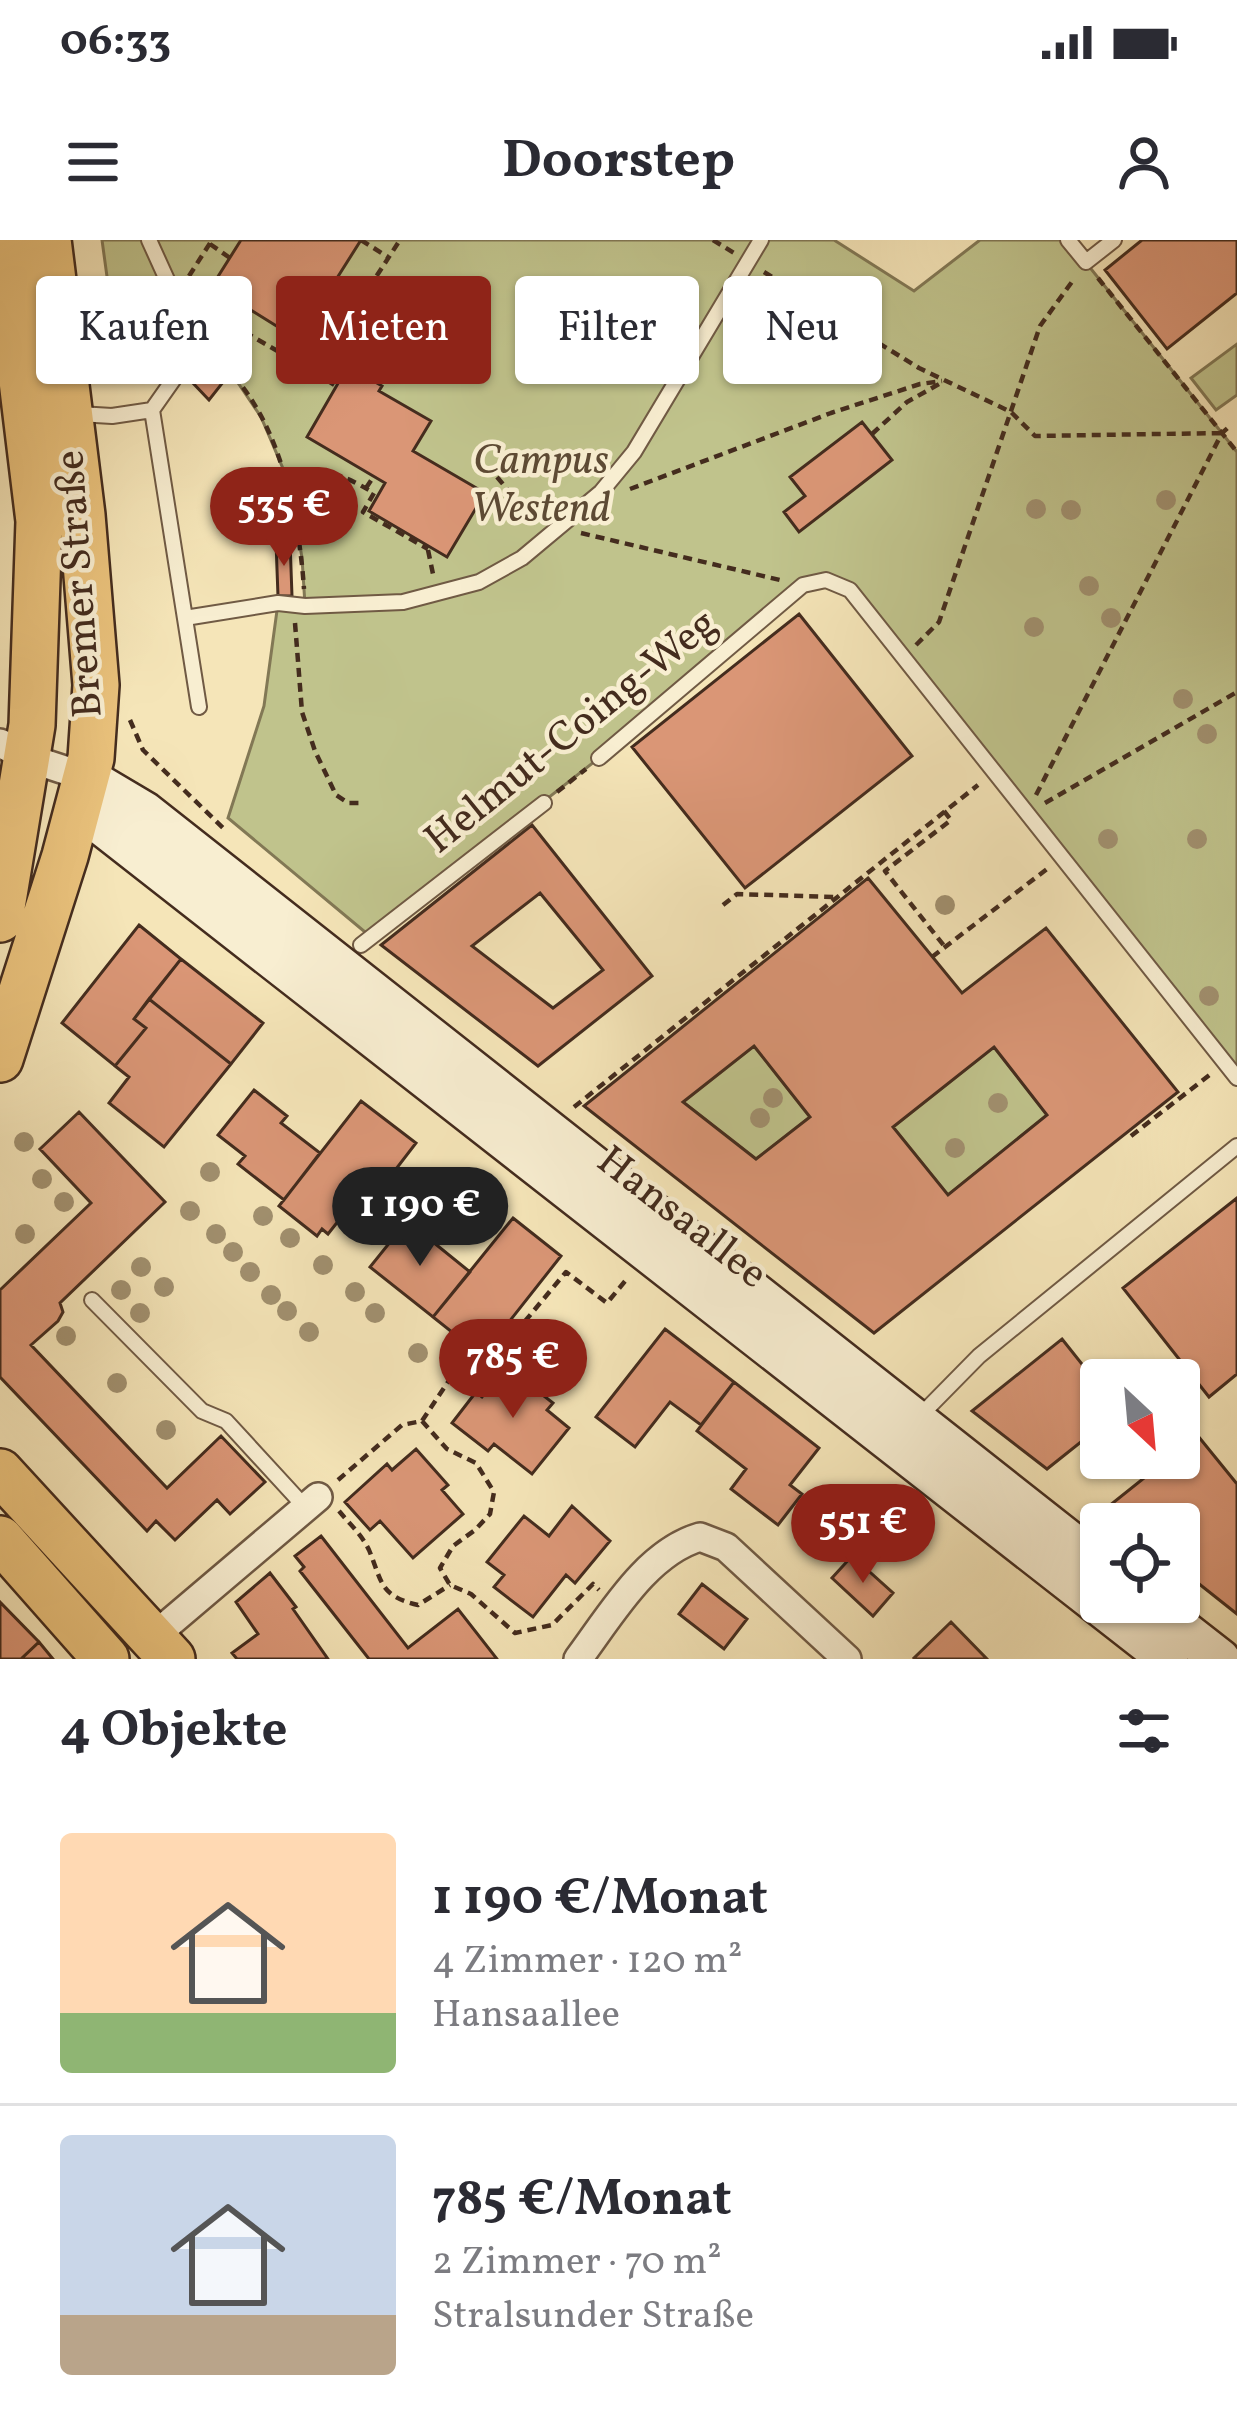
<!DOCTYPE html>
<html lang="de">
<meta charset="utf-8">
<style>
body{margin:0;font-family:Vollkorn,serif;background:#f7f7f7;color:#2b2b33;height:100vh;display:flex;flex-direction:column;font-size:45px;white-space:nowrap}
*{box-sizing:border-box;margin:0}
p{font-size:39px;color:#7c7c81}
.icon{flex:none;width:66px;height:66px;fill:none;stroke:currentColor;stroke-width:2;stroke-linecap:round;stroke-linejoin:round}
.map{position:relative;height:1419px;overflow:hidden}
.panel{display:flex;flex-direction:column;background:#fff;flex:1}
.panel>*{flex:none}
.guide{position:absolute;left:36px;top:36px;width:1167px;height:108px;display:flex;gap:24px}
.needle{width:78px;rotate:154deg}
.buttons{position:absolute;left:1080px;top:1119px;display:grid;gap:24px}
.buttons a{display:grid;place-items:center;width:120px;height:120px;border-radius:12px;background:#fff;box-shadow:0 3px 9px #0004;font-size:60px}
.price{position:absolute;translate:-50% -102px;padding:0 27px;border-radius:42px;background:#8f2418;color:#fff;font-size:39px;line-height:78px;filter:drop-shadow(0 3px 6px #0008)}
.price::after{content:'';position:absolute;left:50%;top:72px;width:36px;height:27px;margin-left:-18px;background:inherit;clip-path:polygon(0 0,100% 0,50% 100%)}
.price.current{background:#222;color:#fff}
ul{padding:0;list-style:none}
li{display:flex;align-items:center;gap:36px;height:300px;padding:0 60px}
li+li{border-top:3px solid #e1e1e2}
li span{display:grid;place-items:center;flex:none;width:336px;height:240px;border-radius:12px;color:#555}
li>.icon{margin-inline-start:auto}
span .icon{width:144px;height:144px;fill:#fffc;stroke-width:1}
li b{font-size:51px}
h2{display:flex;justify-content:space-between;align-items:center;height:144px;padding:0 60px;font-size:51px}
.tag{padding:0 42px;border-radius:12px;background:#fff;box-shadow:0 3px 9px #0004;font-size:42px;line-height:108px}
.tag.current{background:#8f2418;color:#fff}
.status{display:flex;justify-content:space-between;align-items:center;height:84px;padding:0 60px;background:#fff;direction:ltr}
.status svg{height:33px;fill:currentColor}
header{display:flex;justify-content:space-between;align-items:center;height:156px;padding:0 60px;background:#fff;font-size:54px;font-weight:700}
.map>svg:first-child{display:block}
</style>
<div class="status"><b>06:33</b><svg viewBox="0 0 49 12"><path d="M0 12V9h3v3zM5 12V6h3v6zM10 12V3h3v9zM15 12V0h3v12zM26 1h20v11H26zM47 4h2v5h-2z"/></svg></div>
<header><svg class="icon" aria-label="menu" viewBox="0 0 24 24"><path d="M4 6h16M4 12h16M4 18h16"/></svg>Doorstep<svg class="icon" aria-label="person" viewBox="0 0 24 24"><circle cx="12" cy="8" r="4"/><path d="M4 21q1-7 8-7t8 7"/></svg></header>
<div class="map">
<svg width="1237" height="1419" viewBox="0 0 1237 1419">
<rect width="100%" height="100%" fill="#f5e5b8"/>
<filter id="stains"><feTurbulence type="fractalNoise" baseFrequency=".00167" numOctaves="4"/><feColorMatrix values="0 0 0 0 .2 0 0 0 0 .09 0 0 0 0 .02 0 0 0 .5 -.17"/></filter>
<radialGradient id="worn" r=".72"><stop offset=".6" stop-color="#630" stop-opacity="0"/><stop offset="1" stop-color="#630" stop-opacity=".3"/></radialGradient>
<path fill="#c0c38c" stroke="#827855" stroke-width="3" d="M 102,0 L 834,0 L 914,51 L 980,0 L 1068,0 L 1237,212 L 1237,838 L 850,350 L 826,340 L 803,345 L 599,518 L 371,697 L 228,578 L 264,466 L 278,363 L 305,365 L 302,318 L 290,245 L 261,177 L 228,128 L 197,106 L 191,115 L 180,110 L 150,114 L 114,88 Z
M 1237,104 L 1237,155 L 1216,170 L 1191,138 Z
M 754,806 L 810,877 L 756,919 L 683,862 Z
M 994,807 L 1047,875 L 948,955 L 893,887 Z"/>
<path fill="#da9676" stroke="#442c1e" stroke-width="3" fill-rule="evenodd" d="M 241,0 L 361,0 L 320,65 L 329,71 L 307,105 L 212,46 Z
M 1142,0 L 1237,0 L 1237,53 L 1167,109 L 1105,30 Z
M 205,123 L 224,141 L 209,160 L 192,142 Z
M 348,126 L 382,146 L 379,151 L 431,181 L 413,211 L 485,253 L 447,317 L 369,271 L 385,243 L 307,197 Z
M 862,182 L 892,220 L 799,292 L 784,272 L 805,256 L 790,237 Z
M 290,301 L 292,356 L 278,356 L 276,302 Z
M 799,374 L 912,516 L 745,648 L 632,507 Z
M 532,585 L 652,736 L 538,826 L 381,705 ZM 540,653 L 603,730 L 553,768 L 472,706 Z
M 868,638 L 962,753 L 1046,688 L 1178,852 L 874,1093 L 584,866 ZM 754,806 L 810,877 L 756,919 L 683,862 ZM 994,807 L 1047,875 L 948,955 L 893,887 Z
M 139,685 L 181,719 L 134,779 L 146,788 L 115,826 L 62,783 Z
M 181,719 L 263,783 L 231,824 L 149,759 Z
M 149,759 L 231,824 L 164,907 L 109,863 L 129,837 L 115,826 L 146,788 L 134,779 Z
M 254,850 L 287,876 L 281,883 L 320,913 L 284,960 L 238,924 L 245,916 L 218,895 Z
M 361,861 L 416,903 L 383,946 L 372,938 L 328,994 L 322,989 L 317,996 L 279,966 Z
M 79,872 L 165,962 L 60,1063 L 63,1072 L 58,1081 L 31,1105 L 167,1248 L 221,1196 L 265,1242 L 230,1274 L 217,1260 L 175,1300 L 156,1281 L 147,1291 L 0,1137 L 0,1050 L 91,963 L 40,909 Z
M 1237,958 L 1237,1134 L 1209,1157 L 1123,1048 Z
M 513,978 L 561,1016 L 482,1116 L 433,1077 Z
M 407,981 L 470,1032 L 433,1077 L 370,1027 Z
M 665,1089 L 734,1142 L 701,1185 L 670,1162 L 635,1207 L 596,1177 Z
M 1062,1099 L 1101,1148 L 1101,1186 L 1047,1229 L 972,1171 Z
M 507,1127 L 553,1163 L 547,1170 L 569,1188 L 532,1234 L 494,1204 L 488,1211 L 452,1183 L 476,1152 L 482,1157 Z
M 734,1142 L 819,1208 L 790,1245 L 802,1254 L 778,1285 L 731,1249 L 746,1229 L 697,1191 Z
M 1198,1196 L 1237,1244 L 1237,1374 L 1179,1328 L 1179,1284 L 1122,1284 L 1104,1270 L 1169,1218 L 1179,1218 L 1179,1210 Z
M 416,1209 L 448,1245 L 442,1250 L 463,1274 L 413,1318 L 380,1281 L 370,1290 L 345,1262 L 387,1224 L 392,1230 Z
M 572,1266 L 610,1301 L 575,1343 L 566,1335 L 533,1377 L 494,1347 L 504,1335 L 487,1322 L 524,1276 L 549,1296 Z
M 321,1296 L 408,1408 L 458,1369 L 497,1419 L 369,1419 L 300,1331 L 304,1327 L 295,1316 Z
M 852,1316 L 893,1353 L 873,1376 L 832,1338 Z
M 270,1333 L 296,1367 L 293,1369 L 328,1419 L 237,1419 L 232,1413 L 258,1394 L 236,1362 Z
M 702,1344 L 747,1379 L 724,1409 L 679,1374 Z
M 0,1362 L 39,1402 L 21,1419 L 0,1419 Z
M 951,1382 L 987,1419 L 915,1419 L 914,1418 Z
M 39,1402 L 53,1419 L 21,1419 Z"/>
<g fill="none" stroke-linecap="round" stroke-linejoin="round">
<g stroke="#705a44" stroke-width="18">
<path id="service" d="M 149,0 L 197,106 L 152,170
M 1068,0 L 1086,22 L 1114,0
M 79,174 L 112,176 L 152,170 L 199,467
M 185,378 L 278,363 L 305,366 L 403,362 L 479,342 L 522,318 L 601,252 L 634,212 L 761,0
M 599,518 L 803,345 L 826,340 L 850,350 L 1237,838
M 361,705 L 544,563
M 92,1060 L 202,1171 L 226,1181 L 305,1267
M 917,1179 L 979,1116 L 1237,906"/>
</g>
<g stroke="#705a44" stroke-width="32">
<path id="minor" d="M 0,503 L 28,518 L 86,537
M 153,1397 L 318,1257
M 578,1419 C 611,1375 646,1313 700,1297 L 726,1307 L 847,1419"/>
</g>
<g stroke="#442c1e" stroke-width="44">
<path id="secondary" d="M 86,537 L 145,572 L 1101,1326
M 77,566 L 1168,1419
M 1147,1362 L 1220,1419"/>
</g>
<g stroke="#442c1e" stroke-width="50">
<path id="primary" d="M 0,679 L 32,485 L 39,281 L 5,0
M 0,819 L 65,616 L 91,518 L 96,445 L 82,275 L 48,0
M 0,1232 L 172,1419
M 0,1299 L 106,1419"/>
</g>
<path stroke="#442c1e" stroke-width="4.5" stroke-dasharray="9 6" stroke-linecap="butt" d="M 361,0 L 388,17
M 713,0 L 734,13
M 210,4 L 230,18
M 764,32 L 919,128 L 1011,172 L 1035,196 L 1221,193
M 189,36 L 212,0
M 1098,38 L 1237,212
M 206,73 L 208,71 L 314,132 L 400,0
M 236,85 L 246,67
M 211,116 C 277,163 299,273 304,349
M 314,132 L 336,146
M 872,194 L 907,162 L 941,143
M 497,237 L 533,280
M 290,245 C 328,228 338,232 374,253 L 363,272 L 428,309
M 366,248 L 374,236
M 630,249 L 831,173 L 920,144 L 942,141
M 581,293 L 780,340
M 428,310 L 433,334
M 295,383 L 302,472 L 315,511 L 336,555 L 348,563 L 362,563
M 916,405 L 939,382 L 1040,86 L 1074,39
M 130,480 L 143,510 L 223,588
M 557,552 L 586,529
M 1036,555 L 1222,193 L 1230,186
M 1045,563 L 1237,452
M 944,571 L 951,580 L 885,631 L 945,707
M 723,665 L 737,654 L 834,657
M 932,717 L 1047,629
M 574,867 L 978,545
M 1131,896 L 1212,833
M 422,1181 L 447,1209 L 476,1223 L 494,1252 L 490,1274 L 475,1290 L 453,1306 L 440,1328 L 450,1345 L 471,1354 L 515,1393 L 552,1385 L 593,1344 L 599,1350
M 338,1240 L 402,1185 L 422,1181 L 450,1139 L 481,1134 L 566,1032 L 607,1063 L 626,1040
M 339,1271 C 349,1283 362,1295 369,1310 C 382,1341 379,1356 418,1365 L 450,1345"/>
<use href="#service" stroke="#f8eed1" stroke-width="14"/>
<use href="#minor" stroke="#f8eed1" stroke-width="27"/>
<use href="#secondary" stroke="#f8eed1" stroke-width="39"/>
<use href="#primary" stroke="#eac27c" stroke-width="45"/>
</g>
<g fill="#a1906f">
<circle cx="1166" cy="260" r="10"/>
<circle cx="1036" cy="269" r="10"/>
<circle cx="1071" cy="270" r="10"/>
<circle cx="1089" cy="346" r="10"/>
<circle cx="1111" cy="378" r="10"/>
<circle cx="1034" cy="387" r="10"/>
<circle cx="1183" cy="459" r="10"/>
<circle cx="1207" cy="494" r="10"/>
<circle cx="1108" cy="599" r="10"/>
<circle cx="1197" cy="599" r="10"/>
<circle cx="945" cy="665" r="10"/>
<circle cx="1209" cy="756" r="10"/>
<circle cx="773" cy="858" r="10"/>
<circle cx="998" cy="863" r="10"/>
<circle cx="760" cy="878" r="10"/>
<circle cx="24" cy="902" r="10"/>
<circle cx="955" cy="908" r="10"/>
<circle cx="210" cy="932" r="10"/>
<circle cx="42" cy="939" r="10"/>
<circle cx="64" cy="962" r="10"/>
<circle cx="190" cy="971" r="10"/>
<circle cx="263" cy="976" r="10"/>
<circle cx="25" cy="994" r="10"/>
<circle cx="216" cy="994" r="10"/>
<circle cx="290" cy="998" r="10"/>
<circle cx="233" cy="1012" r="10"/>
<circle cx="323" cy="1025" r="10"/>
<circle cx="141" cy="1027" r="10"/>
<circle cx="250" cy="1032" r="10"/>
<circle cx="164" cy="1047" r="10"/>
<circle cx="121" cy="1050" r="10"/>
<circle cx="355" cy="1052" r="10"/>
<circle cx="271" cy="1055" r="10"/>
<circle cx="287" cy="1071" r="10"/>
<circle cx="140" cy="1073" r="10"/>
<circle cx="375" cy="1073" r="10"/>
<circle cx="309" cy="1092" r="10"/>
<circle cx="66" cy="1096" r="10"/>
<circle cx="418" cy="1113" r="10"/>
<circle cx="117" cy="1143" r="10"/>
<circle cx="166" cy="1190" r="10"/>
</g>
<g text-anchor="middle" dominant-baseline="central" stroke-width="9" stroke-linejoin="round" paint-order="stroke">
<g font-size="42" font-style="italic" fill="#5d4a34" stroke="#f8eed1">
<text x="541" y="222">Campus<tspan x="541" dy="48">Westend</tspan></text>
</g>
<g font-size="42" fill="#442c1e" stroke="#f8eed1">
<text transform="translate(81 344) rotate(-94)">Bremer Straße</text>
<text transform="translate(572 493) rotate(-39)">Helmut-Coing-Weg</text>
<text transform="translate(681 979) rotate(38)">Hansaallee</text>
</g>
</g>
<rect width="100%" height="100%" filter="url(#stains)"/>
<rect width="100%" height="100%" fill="url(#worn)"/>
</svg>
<div class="buttons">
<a><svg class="needle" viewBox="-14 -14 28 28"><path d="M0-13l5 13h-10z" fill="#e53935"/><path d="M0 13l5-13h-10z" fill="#7c7c81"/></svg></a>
<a><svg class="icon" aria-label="locate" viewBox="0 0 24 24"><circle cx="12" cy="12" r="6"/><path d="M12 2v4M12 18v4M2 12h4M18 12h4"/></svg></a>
</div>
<b class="price" style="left:284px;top:329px">535 €</b>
<b class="price current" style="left:420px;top:1029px">1 190 €</b>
<b class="price" style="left:513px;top:1181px">785 €</b>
<b class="price" style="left:863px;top:1346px">551 €</b>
<div class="guide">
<a class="tag">Kaufen</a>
<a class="tag current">Mieten</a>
<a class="tag">Filter</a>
<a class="tag">Neu</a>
</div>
</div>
<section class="panel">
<h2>4 Objekte<svg class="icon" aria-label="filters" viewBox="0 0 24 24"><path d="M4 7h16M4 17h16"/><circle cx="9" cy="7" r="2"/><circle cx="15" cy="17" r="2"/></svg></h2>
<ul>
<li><span style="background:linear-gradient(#ffd9b3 75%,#8fb573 0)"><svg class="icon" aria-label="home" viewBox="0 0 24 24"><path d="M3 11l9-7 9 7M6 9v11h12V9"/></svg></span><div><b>1 190 €/Monat</b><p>4 Zimmer · 120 m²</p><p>Hansaallee</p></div></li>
<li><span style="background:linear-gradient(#c9d6e8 75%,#b9a48a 0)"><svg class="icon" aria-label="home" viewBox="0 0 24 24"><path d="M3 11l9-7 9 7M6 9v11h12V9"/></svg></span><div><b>785 €/Monat</b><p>2 Zimmer · 70 m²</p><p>Stralsunder Straße</p></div></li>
</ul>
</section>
